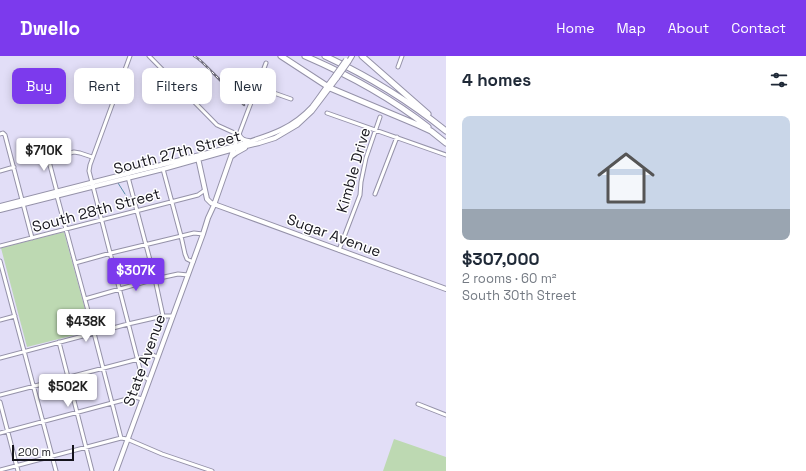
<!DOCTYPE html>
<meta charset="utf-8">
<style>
body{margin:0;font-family:"Space Grotesk",sans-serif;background:#f2f2f3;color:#1f2937;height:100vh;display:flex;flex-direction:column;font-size:15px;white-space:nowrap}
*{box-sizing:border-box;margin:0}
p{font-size:13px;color:#747a83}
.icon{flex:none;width:22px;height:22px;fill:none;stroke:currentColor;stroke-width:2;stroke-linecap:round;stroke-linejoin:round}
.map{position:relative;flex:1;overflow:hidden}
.details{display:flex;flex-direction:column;background:#fff;width:360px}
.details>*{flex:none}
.guide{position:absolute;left:12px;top:12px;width:374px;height:36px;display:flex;gap:8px}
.scale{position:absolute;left:12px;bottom:10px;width:62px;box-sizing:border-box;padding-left:4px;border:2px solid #15141c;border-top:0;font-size:11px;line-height:14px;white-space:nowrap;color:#15141c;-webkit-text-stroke:3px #fff;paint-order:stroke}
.price{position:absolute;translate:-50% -34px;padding:0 9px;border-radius:4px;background:#fff;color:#222;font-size:13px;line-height:26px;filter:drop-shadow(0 1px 2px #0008)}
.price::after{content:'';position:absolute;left:50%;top:24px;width:12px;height:9px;margin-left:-6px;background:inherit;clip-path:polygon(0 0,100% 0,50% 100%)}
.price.active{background:#7c3aed;color:#fff}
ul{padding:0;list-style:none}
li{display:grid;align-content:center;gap:8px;height:212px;padding:0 16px}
li span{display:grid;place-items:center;height:124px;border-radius:8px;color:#555}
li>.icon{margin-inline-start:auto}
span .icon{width:72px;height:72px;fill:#fffc;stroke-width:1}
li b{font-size:17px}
h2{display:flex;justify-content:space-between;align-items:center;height:48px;padding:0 16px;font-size:17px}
.chip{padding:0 14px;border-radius:8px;background:#fff;box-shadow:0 2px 10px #0003;font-size:14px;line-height:36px}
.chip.active{background:#7c3aed;color:#fff}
header{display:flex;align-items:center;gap:24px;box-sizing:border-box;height:56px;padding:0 20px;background:#7c3aed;color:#fff}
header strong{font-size:19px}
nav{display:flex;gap:22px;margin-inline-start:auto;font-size:14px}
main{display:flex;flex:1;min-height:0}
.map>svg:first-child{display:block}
</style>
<header>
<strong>Dwello</strong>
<nav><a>Home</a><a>Map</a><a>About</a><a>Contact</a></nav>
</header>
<main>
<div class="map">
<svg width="446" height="415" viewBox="0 0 446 415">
<rect width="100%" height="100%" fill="#e2def7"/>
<path fill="#bdd9b2" d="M 64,176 L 91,275 L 27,291 L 1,192 Z
M 394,383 L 446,401 L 446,415 L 383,415 Z"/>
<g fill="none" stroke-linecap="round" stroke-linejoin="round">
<path stroke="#588ca7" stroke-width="1" d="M 118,127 L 125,138
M 127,140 L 129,143"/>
<g stroke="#9592a9" stroke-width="5">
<path id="minor" d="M 130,0 L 90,109 L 89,115 L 141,317 L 143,320 L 149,324
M 149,0 L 217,69 L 239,79
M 398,11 L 402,0
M 257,31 L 291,43
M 327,57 L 446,99
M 0,78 L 3,77 L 5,79 L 32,182
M 40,87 L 43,87 L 45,90 L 57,136
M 235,89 L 266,7
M 48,103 L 74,96 L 80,97 L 92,101
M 163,113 L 181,180 L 185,198 L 187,203 L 193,206
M 0,115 L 14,111
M 128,121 L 155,223 L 163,260
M 375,138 L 397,81
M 57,140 L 94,277 L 121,382
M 0,190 L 198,139 L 205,134
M 339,194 L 360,139 L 361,126 L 366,102 L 380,61
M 0,205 L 56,415
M 75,207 L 111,197 L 194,177 L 203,178
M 85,243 L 155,223 L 178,218 L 188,219
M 0,264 L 15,260
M 59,286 L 92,415
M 0,302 L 128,268 L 163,260 L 172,260
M 0,339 L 150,300 L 153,299 L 157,301
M 0,346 L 18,415
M 418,348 L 446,359
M 0,377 L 112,347 L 135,341 L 142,343
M 0,414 L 121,382 L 127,383 L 162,398 L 212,415"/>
</g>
<g stroke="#9592a9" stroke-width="6">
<path id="major" d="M 349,5 L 352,0
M 239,79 C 241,83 244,85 249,85
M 232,100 L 236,97 L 245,92
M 198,102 L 207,143 L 211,147 L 446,233
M 0,150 L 239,89 C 267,80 291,74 312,51 C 320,41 326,31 334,21
M 0,154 L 163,113 L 234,93 L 259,87 L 275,82 L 297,69 L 312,55 L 337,22
M 116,415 L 203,178 L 208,162 L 214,149 L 234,92"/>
</g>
<g stroke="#9592a9" stroke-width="7">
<path id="highway" d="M 281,0 L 330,32 L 418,69 L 431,75 L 446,87
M 305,0 C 349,19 391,42 428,71
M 325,0 C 368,20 409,45 446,75
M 362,0 L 428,58"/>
</g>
<use href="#minor" stroke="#fff" stroke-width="3"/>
<use href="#major" stroke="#fff" stroke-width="4"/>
<use href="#highway" stroke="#fff" stroke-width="5"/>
<g stroke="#737181" stroke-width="2.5">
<path id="rail" d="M 194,0 C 201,4 207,11 213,17 C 223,27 234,38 244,49"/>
</g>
<use href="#rail" stroke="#fff" stroke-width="1" stroke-dasharray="3" stroke-linecap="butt"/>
<g stroke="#9592a9" stroke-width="6" stroke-linecap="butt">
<path id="major-bridge" d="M 334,21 L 346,4
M 337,22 L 349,5"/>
</g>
<use href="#major-bridge" stroke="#fff" stroke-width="4"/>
</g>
<g text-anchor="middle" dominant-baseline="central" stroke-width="3" stroke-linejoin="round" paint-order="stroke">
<g font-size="15" fill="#15141c" stroke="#fff">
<text transform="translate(177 96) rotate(-15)">South 27th Street</text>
<text transform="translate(353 114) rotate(-74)">Kimble Drive</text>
<text transform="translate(96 154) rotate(-15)">South 28th Street</text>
<text transform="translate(334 179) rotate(20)">Sugar Avenue</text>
<text transform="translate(144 304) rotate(-70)">State Avenue</text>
</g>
</g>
</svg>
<div class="scale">200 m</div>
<b class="price" style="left:44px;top:116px">$710K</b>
<b class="price active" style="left:136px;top:236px">$307K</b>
<b class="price" style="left:86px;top:287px">$438K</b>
<b class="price" style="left:68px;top:352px">$502K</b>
<div class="guide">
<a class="chip active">Buy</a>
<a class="chip">Rent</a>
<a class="chip">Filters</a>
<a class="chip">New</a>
</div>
</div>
<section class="details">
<h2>4 homes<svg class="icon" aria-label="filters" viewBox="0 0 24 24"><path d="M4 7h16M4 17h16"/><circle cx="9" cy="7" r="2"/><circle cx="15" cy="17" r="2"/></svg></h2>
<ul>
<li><span style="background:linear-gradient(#c9d6e8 75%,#9aa5b1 0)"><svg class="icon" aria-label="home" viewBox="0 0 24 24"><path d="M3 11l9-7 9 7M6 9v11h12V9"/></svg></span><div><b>$307,000</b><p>2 rooms · 60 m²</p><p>South 30th Street</p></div></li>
</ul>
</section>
</main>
